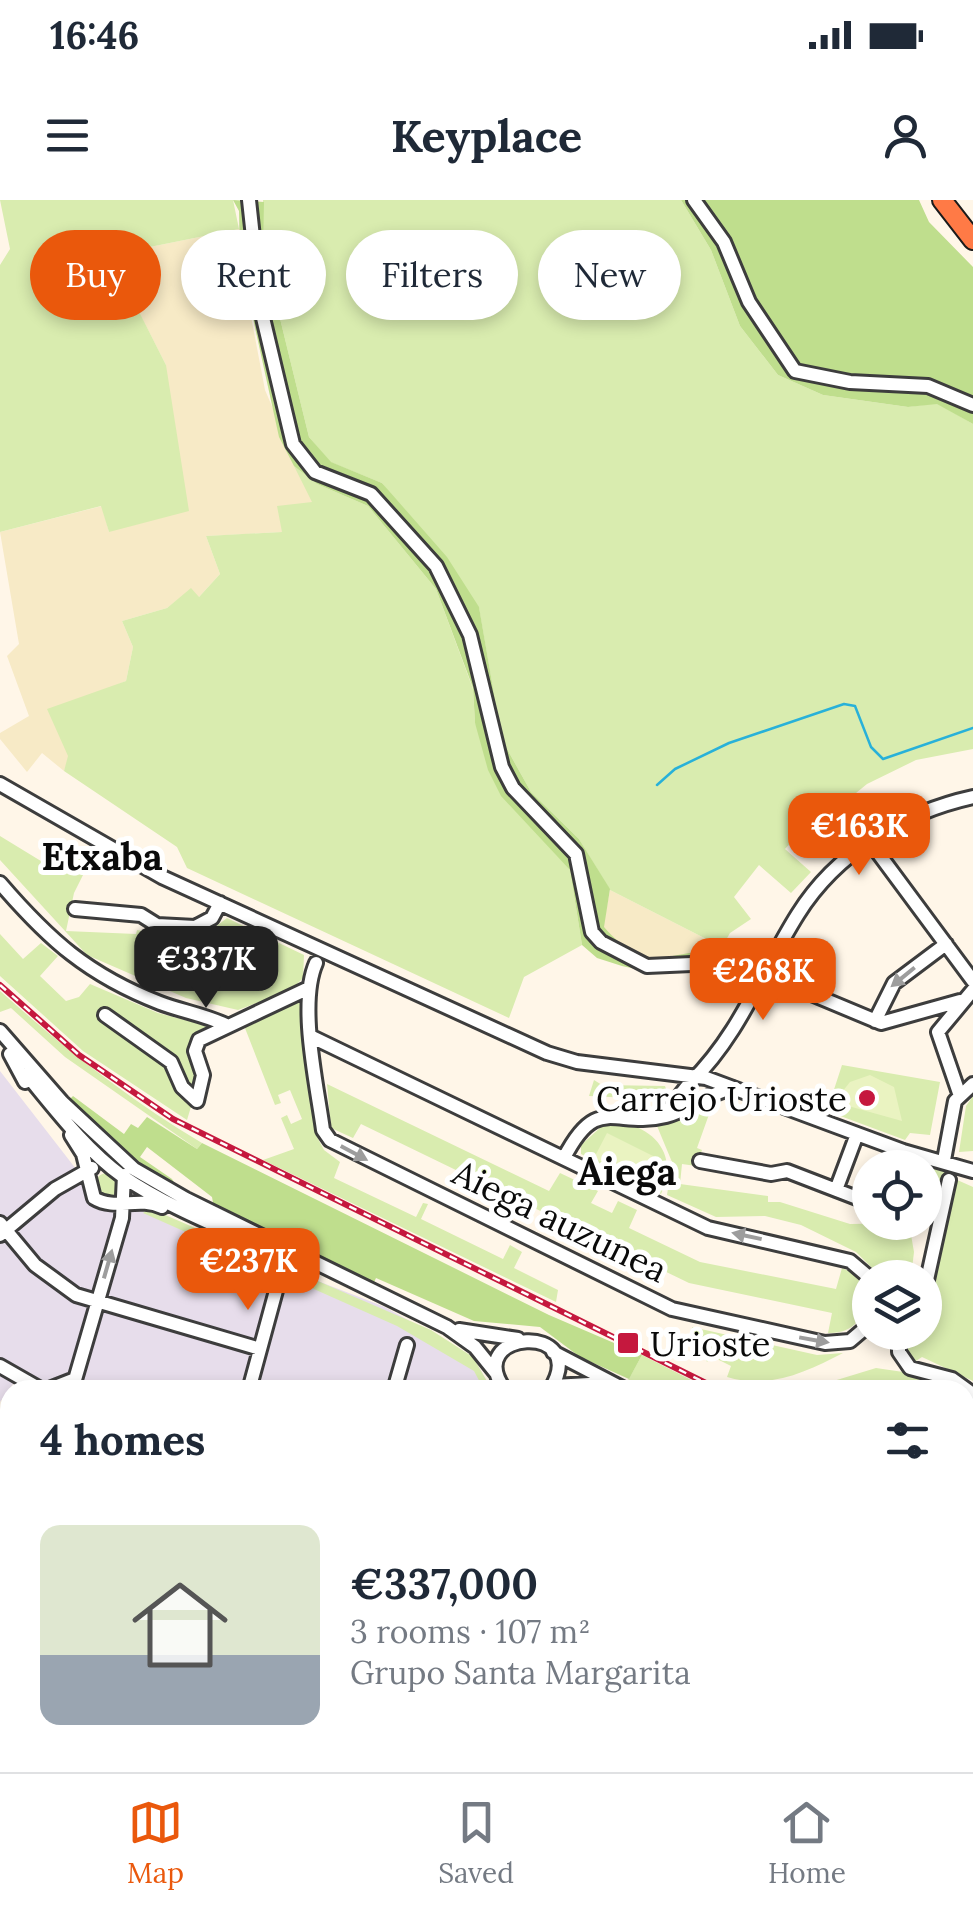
<!DOCTYPE html>
<meta charset="utf-8">
<style>
body{margin:0;font-family:Lora,serif;background:#f2f2f3;color:#1f2937;height:100vh;display:flex;flex-direction:column;font-size:38px;white-space:nowrap}
*{box-sizing:border-box;margin:0}
p{font-size:32px;color:#747a83}
.icon{flex:none;width:55px;height:55px;fill:none;stroke:currentColor;stroke-width:2;stroke-linecap:round;stroke-linejoin:round}
.map{position:relative;flex:1;overflow:hidden}
.details{position:absolute;left:0px;top:1180px;width:975px;height:392px;display:flex;flex-direction:column;background:#fff;border-radius:30px 30px 0 0;box-shadow:0 5px 15px #0003}
.details>*{flex:none}
.top-card{position:absolute;left:30px;top:30px;width:915px;height:90px;display:flex;gap:20px}
.fabs{position:absolute;left:852px;top:950px;display:grid;gap:20px}
.fabs a{display:grid;place-items:center;width:90px;height:90px;border-radius:50%;background:#fff;box-shadow:0 5px 15px #0003;font-size:50px}
.price{position:absolute;translate:-50% -85px;padding:0 22px;border-radius:20px;background:#ea580c;color:#fff;font-size:32px;line-height:65px;filter:drop-shadow(0 2px 5px #0008)}
.price::after{content:'';position:absolute;left:50%;top:60px;width:30px;height:22px;margin-left:-15px;background:inherit;clip-path:polygon(0 0,100% 0,50% 100%)}
.price.on{background:#222;color:#fff}
ul{padding:0;list-style:none}
li{display:flex;align-items:center;gap:30px;height:250px;padding:0 40px}
li+li{border-top:2px solid #e0e1e3}
li span{display:grid;place-items:center;flex:none;width:280px;height:200px;border-radius:20px;color:#555}
li>.icon{margin-inline-start:auto}
span .icon{width:120px;height:120px;fill:#fffc;stroke-width:1}
li b{font-size:42px}
h2{display:flex;justify-content:space-between;align-items:center;height:120px;padding:0 40px;font-size:42px}
.pill{padding:0 35px;border-radius:45px;background:#fff;box-shadow:0 5px 15px #0003;font-size:35px;line-height:90px}
.pill.on{background:#ea580c;color:#fff}
.status{display:flex;justify-content:space-between;align-items:center;height:70px;padding:0 50px;background:#fff;direction:ltr}
.status svg{height:28px;fill:currentColor}
header{display:flex;justify-content:space-between;align-items:center;height:130px;padding:0 40px;background:#fff;font-size:45px;font-weight:700}
.tabs{display:flex;justify-content:space-around;align-items:center;height:140px;border-top:2px solid #e0e1e3;background:#fff;font-size:28px;color:#747a83}
.tabs a{display:grid;justify-items:center;gap:5px}
.tabs .on{color:#ea580c}
.map>svg:first-child{display:block}
</style>
<div class="status"><b>16:46</b><svg viewBox="0 0 49 12"><path d="M0 12V9h3v3zM5 12V6h3v6zM10 12V3h3v9zM15 12V0h3v12zM26 1h20v11H26zM47 4h2v5h-2z"/></svg></div>
<header><svg class="icon" aria-label="menu" viewBox="0 0 24 24"><path d="M4 6h16M4 12h16M4 18h16"/></svg>Keyplace<svg class="icon" aria-label="person" viewBox="0 0 24 24"><circle cx="12" cy="8" r="4"/><path d="M4 21q1-7 8-7t8 7"/></svg></header>
<div class="map">
<svg width="973" height="1572" viewBox="0 0 973 1572">
<rect width="100%" height="100%" fill="#fff6e8"/>
<path fill="#e7ddeb" d="M 0,871 L 83,978 L 87,995 L 132,1011 L 141,1005 L 248,1054 L 385,1107 L 473,1157 L 492,1190 L 24,1190 L 13,1184 L 0,1202 Z"/>
<path fill="#f7eac6" d="M 239,29 L 240,59 L 265,190 L 313,302 L 283,332 L 206,336 L 220,374 L 198,398 L 191,389 L 167,408 L 122,421 L 133,447 L 126,481 L 93,495 L 64,571 L 42,553 L 27,572 L 0,539 L 0,533 L 29,516 L 7,456 L 19,444 L 0,332 L 102,306 L 109,332 L 166,165 L 125,85 L 135,50 Z
M 610,690 L 722,747 L 721,755 L 665,761 L 643,756 L 615,740 L 603,727 Z"/>
<path fill="#d9ecaf" d="M 0,0 L 233,0 L 239,29 L 135,50 L 125,84 L 166,165 L 189,311 L 109,332 L 101,306 L 0,332 L 0,65 L 10,49 Z
M 263,0 L 681,0 L 711,50 L 740,126 L 778,175 L 823,195 L 908,207 L 937,203 L 973,224 L 973,549 L 916,560 L 867,584 L 817,625 L 803,629 L 785,649 L 811,672 L 791,693 L 759,665 L 734,697 L 751,719 L 730,733 L 722,747 L 610,690 L 579,639 L 531,592 L 502,540 L 479,408 L 382,283 L 330,262 L 309,237 L 263,49 Z
M 294,266 L 317,284 L 368,306 L 436,389 L 473,489 L 475,523 L 570,670 L 582,745 L 524,777 L 509,818 L 187,668 L 177,647 L 64,571 L 68,556 L 47,509 L 126,481 L 133,447 L 122,421 L 167,408 L 191,388 L 199,397 L 220,374 L 206,336 L 282,332 L 277,306 L 312,302 Z
M 0,636 L 54,669 L 68,646 L 90,661 L 74,693 L 66,731 L 136,734 L 137,730 L 143,731 L 144,744 L 194,744 L 194,734 L 206,734 L 227,718 L 304,755 L 303,778 L 291,790 L 238,810 L 186,798 L 87,755 L 0,660 Z
M 0,734 L 23,759 L 41,743 L 58,756 L 40,776 L 66,801 L 79,797 L 90,784 L 158,813 L 208,826 L 198,835 L 199,880 L 187,920 L 83,851 L 0,776 Z
M 0,791 C 64,848 128,899 202,943 L 197,949 L 65,857 L 11,808 L 0,812 Z
M 302,801 L 316,935 L 324,950 L 340,962 L 334,978 L 416,1017 L 423,1003 L 428,1004 L 421,1019 L 503,1059 L 510,1045 L 522,1052 L 514,1068 L 558,1090 L 556,1102 L 263,960 L 294,949 L 281,918 L 287,915 L 291,924 L 302,919 L 290,890 L 278,895 L 281,903 L 275,905 L 243,823 Z
M 842,865 L 940,882 L 930,935 L 910,933 L 905,940 L 827,911 Z
M 594,880 L 602,885 L 665,886 L 669,897 L 657,907 L 651,899 L 589,896 Z
M 327,884 L 549,991 L 560,973 L 598,991 L 591,1003 L 612,1013 L 618,1001 L 637,1010 L 629,1028 L 700,1062 L 836,1089 L 842,1068 L 855,1074 L 865,1087 C 869,1113 856,1134 828,1133 L 832,1113 L 689,1083 L 361,924 L 353,938 L 331,928 Z
M 973,896 L 973,951 L 959,952 L 966,906 Z
M 707,904 L 712,906 L 697,948 L 702,950 L 696,966 L 682,964 L 680,984 L 768,996 L 768,1002 L 780,1002 L 850,1024 L 909,1023 L 914,1052 L 911,1077 L 881,1077 L 856,1052 L 801,1025 L 765,1016 L 716,1017 L 667,995 L 672,962 L 657,926 Z
M 623,923 C 659,930 678,960 661,994 L 581,954 L 581,945 L 601,927 Z
M 903,951 L 951,973 L 942,1015 L 925,1008 L 925,968 L 897,968 Z
M95 985a12 12 0 1 1 24 0a12 12 0 1 1-24 0Z
M 955,979 L 973,987 L 973,1181 L 922,1157 L 916,1161 L 904,1153 L 908,1133 L 925,1132 L 925,1112 Z
M 149,1008 L 431,1130 L 473,1157 L 492,1190 L 484,1190 L 474,1171 L 397,1126 L 143,1013 Z
M 692,1127 L 817,1155 L 843,1153 C 806,1172 769,1190 727,1177 L 731,1166 L 711,1156 L 707,1162 Z
M 642,1155 L 711,1190 L 639,1190 L 626,1184 Z
M 876,1168 L 917,1174 L 948,1190 L 804,1190 Z
M 965,1210 C 973,1232 973,1258 965,1280 Z
M 965,1385 L 973,1394 L 973,1493 L 965,1487 Z
M 0,1549 L 10,1553 L 10,1562 L 35,1563 L 67,1572 L 0,1572 Z
M 779,1562 L 807,1563 L 808,1572 L 697,1572 L 693,1563 Z"/>
<path fill="#bfde8d" d="M 233,0 L 264,2 L 263,49 L 309,237 L 331,262 L 382,283 L 447,357 L 479,407 L 502,540 L 531,592 L 579,639 L 610,689 L 604,727 C 654,784 673,742 721,755 L 712,771 L 654,773 L 622,766 L 597,758 L 582,745 L 570,670 L 501,596 L 488,570 L 475,523 L 473,488 L 436,389 L 368,306 L 317,284 L 294,266 L 279,237 L 240,59 L 239,11 Z
M 681,0 L 919,0 L 929,22 L 973,67 L 973,224 L 937,204 L 908,207 L 823,195 L 778,175 L 740,126 L 711,50 Z
M 73,896 L 124,934 L 131,924 L 138,928 L 147,917 L 197,949 L 202,943 L 549,1115 L 642,1155 L 629,1179 L 580,1157 L 540,1127 L 474,1121 L 376,1078 L 370,1091 L 215,1014 L 212,997 L 147,947 L 140,957 L 172,979 L 176,986 L 122,951 L 69,900 Z
M 0,1233 L 10,1236 L 10,1553 L 0,1549 Z"/>
<path fill="#eaf3c1" d="M 870,875 L 894,887 L 902,921 L 834,902 L 850,882 Z
M 607,933 L 659,959 L 646,984 L 594,958 Z
M 965,1523 L 973,1542 L 973,1572 L 857,1572 L 857,1563 L 965,1562 Z
M 58,1563 L 58,1562 L 139,1563 L 138,1572 L 49,1568 Z"/>
<path fill="#eee4d7" d="M 813,1563 L 853,1563 L 857,1572 L 814,1572 Z"/>
<g fill="none" stroke-linecap="round" stroke-linejoin="round">
<path stroke="#28b1d9" stroke-width="2.5" d="M 657,585 L 675,569 L 729,543 L 844,504 L 855,506 L 871,547 L 883,559 L 973,528"/>
<path stroke="#a7ebfc" stroke-width="18" d="M 0,1225 L 10,1227
M 965,1494 L 973,1501"/>
<g stroke="#3d3d3d" stroke-width="18">
<path id="minor" d="M 249,0 L 253,37 L 249,59 L 293,244 L 315,272 L 371,294 L 436,366 L 470,435 L 502,567 L 513,588 L 576,654 L 592,732 L 601,742 L 647,766 L 714,763 L 766,775 L 881,823 L 960,801
M 694,0 L 724,42 L 749,102 L 795,171 L 850,182 L 928,186 L 973,205
M 0,584 L 162,677 L 547,853 L 577,862 L 706,878 L 903,951 L 973,971
M 870,642 L 973,781
M 0,683 C 49,740 88,775 160,803 C 181,811 205,815 226,825
M 75,709 L 141,715 L 157,725 L 195,727 L 212,718 L 220,703
M 316,763 C 298,804 317,885 323,930 L 330,940 L 672,1109 L 825,1143 L 850,1141 L 870,1124
M 105,815 L 171,862 L 182,887 L 197,901 L 203,875 L 195,851 L 199,840 L 309,788
M 875,821 L 894,783 L 946,744
M 0,831 L 62,902 L 134,969 L 186,999 L 447,1127 L 475,1147 L 496,1173
M 312,837 L 708,1028 L 850,1061 L 870,1078
M 10,854 L 25,882
M 26,874 C 55,909 85,949 122,976 C 163,1004 210,1023 255,1043
M 959,893 L 938,832 L 973,790
M 653,918 C 674,911 677,896 691,882 C 740,834 762,771 798,714 C 836,653 904,612 973,597
M 71,935 L 83,954 L 94,998 C 115,1011 139,996 162,1007
M 564,958 C 598,892 615,929 666,916 C 689,910 709,893 733,888
M 944,960 L 955,901 L 973,884
M 700,961 L 771,974 L 787,971 L 870,1003
M 836,990 L 857,934
M 0,1023 L 35,1065 L 76,1095 L 260,1149
M 0,1035 L 55,989 L 92,968
M 925,1089 L 949,980
M 459,1130 L 518,1139
M 899,1132 L 899,1152 L 910,1168 L 952,1179 L 973,1194
M 553,1152 L 626,1190
M 0,1166 L 42,1190
M 553,1186 L 608,1183
M 47,1190 L 75,1179
M 72,1190 L 122,1018 L 124,975
M 249,1190 L 277,1087
M 394,1190 L 407,1145
M 505,1190 C 460,1129 593,1121 550,1190
M 0,1356 L 10,1358
M 965,1369 L 973,1376
M 466,1562 L 475,1572
M 637,1562 L 644,1572
M 0,1571 L 4,1572
M 176,1572 L 177,1562
M 547,1572 L 557,1572"/>
</g>
<g stroke="#1b1b1b" stroke-width="22">
<path id="highway" d="M 942,0 L 973,40"/>
</g>
<use href="#minor" stroke="#fff" stroke-width="12"/>
<use href="#highway" stroke="#ff7a46" stroke-width="18"/>
<g stroke="#c5183e" stroke-width="6">
<path id="rail" d="M 0,785 L 79,855 L 173,919 L 720,1190
M 965,1326 L 973,1332"/>
</g>
<use href="#rail" stroke="#fff" stroke-width="2.5" stroke-dasharray="8" stroke-linecap="butt"/>
</g>
<defs><path id="oneway-solid" d="M-6-.8H1V-3.2L6.5 0L1 3.2V.8H-6Z" transform="scale(2.5)"/></defs>
<g fill="#9d9d9d">
<use href="#oneway-solid" transform="translate(903 777) rotate(141)"/>
<use href="#oneway-solid" transform="translate(354 953) rotate(28)"/>
<use href="#oneway-solid" transform="translate(747 1036) rotate(-168)"/>
<use href="#oneway-solid" transform="translate(108 1064) rotate(-74)"/>
<use href="#oneway-solid" transform="translate(814 1140) rotate(10)"/>
</g>
<g fill="#c5183e" stroke="#fff" stroke-width="4">
<circle cx="867" cy="898" r="10"/>
<rect x="616" y="1131" width="24" height="24" rx="5"/>
</g>
<g text-anchor="middle" dominant-baseline="central" stroke-width="10" stroke-linejoin="round" paint-order="stroke">
<g font-size="35" fill="#0a0a0a" stroke="#fff" text-anchor="end">
<text x="847" y="898">Carrejo Urioste</text>
<text x="650" y="1143" text-anchor="start">Urioste</text>
</g>
<g font-size="35" fill="#0a0a0a" stroke="#fff">
<text transform="translate(560 1021) rotate(26)">Aiega auzunea</text>
</g>
<g font-size="38" font-weight="bold" fill="#0a0a0a" stroke="#fff">
<text x="102" y="656">Etxaba</text>
<text x="627" y="971">Aiega</text>
</g>
</g>
</svg>
<div class="fabs">
<a><svg class="icon" aria-label="locate" viewBox="0 0 24 24"><circle cx="12" cy="12" r="6"/><path d="M12 2v4M12 18v4M2 12h4M18 12h4"/></svg></a>
<a><svg class="icon" aria-label="layers" viewBox="0 0 24 24"><path d="M12 4l9 5-9 5-9-5zM3 14l9 5 9-5"/></svg></a>
</div>
<b class="price" style="left:859px;top:678px">€163K</b>
<b class="price on" style="left:206px;top:811px">€337K</b>
<b class="price" style="left:763px;top:823px">€268K</b>
<b class="price" style="left:248px;top:1113px">€237K</b>
<div class="top-card">
<a class="pill on">Buy</a>
<a class="pill">Rent</a>
<a class="pill">Filters</a>
<a class="pill">New</a>
</div>
<section class="details">
<h2>4 homes<svg class="icon" aria-label="filters" viewBox="0 0 24 24"><path d="M4 7h16M4 17h16"/><circle cx="9" cy="7" r="2"/><circle cx="15" cy="17" r="2"/></svg></h2>
<ul>
<li><span style="background:linear-gradient(#dfe7d0 65%,#9aa5b1 0)"><svg class="icon" aria-label="home" viewBox="0 0 24 24"><path d="M3 11l9-7 9 7M6 9v11h12V9"/></svg></span><div><b>€337,000</b><p>3 rooms · 107 m²</p><p>Grupo Santa Margarita</p></div></li>
</ul>
</section>
</div>
<nav class="tabs">
<a class="on"><svg class="icon" aria-label="map" viewBox="0 0 24 24"><path d="M3 6l6-2 6 2 6-2v14l-6 2-6-2-6 2zM9 4v14M15 6v14"/></svg>Map</a>
<a><svg class="icon" aria-label="saved" viewBox="0 0 24 24"><path d="M7 4h10v16l-5-4-5 4z"/></svg>Saved</a>
<a><svg class="icon" aria-label="home" viewBox="0 0 24 24"><path d="M3 11l9-7 9 7M6 9v11h12V9"/></svg>Home</a>
</nav>
